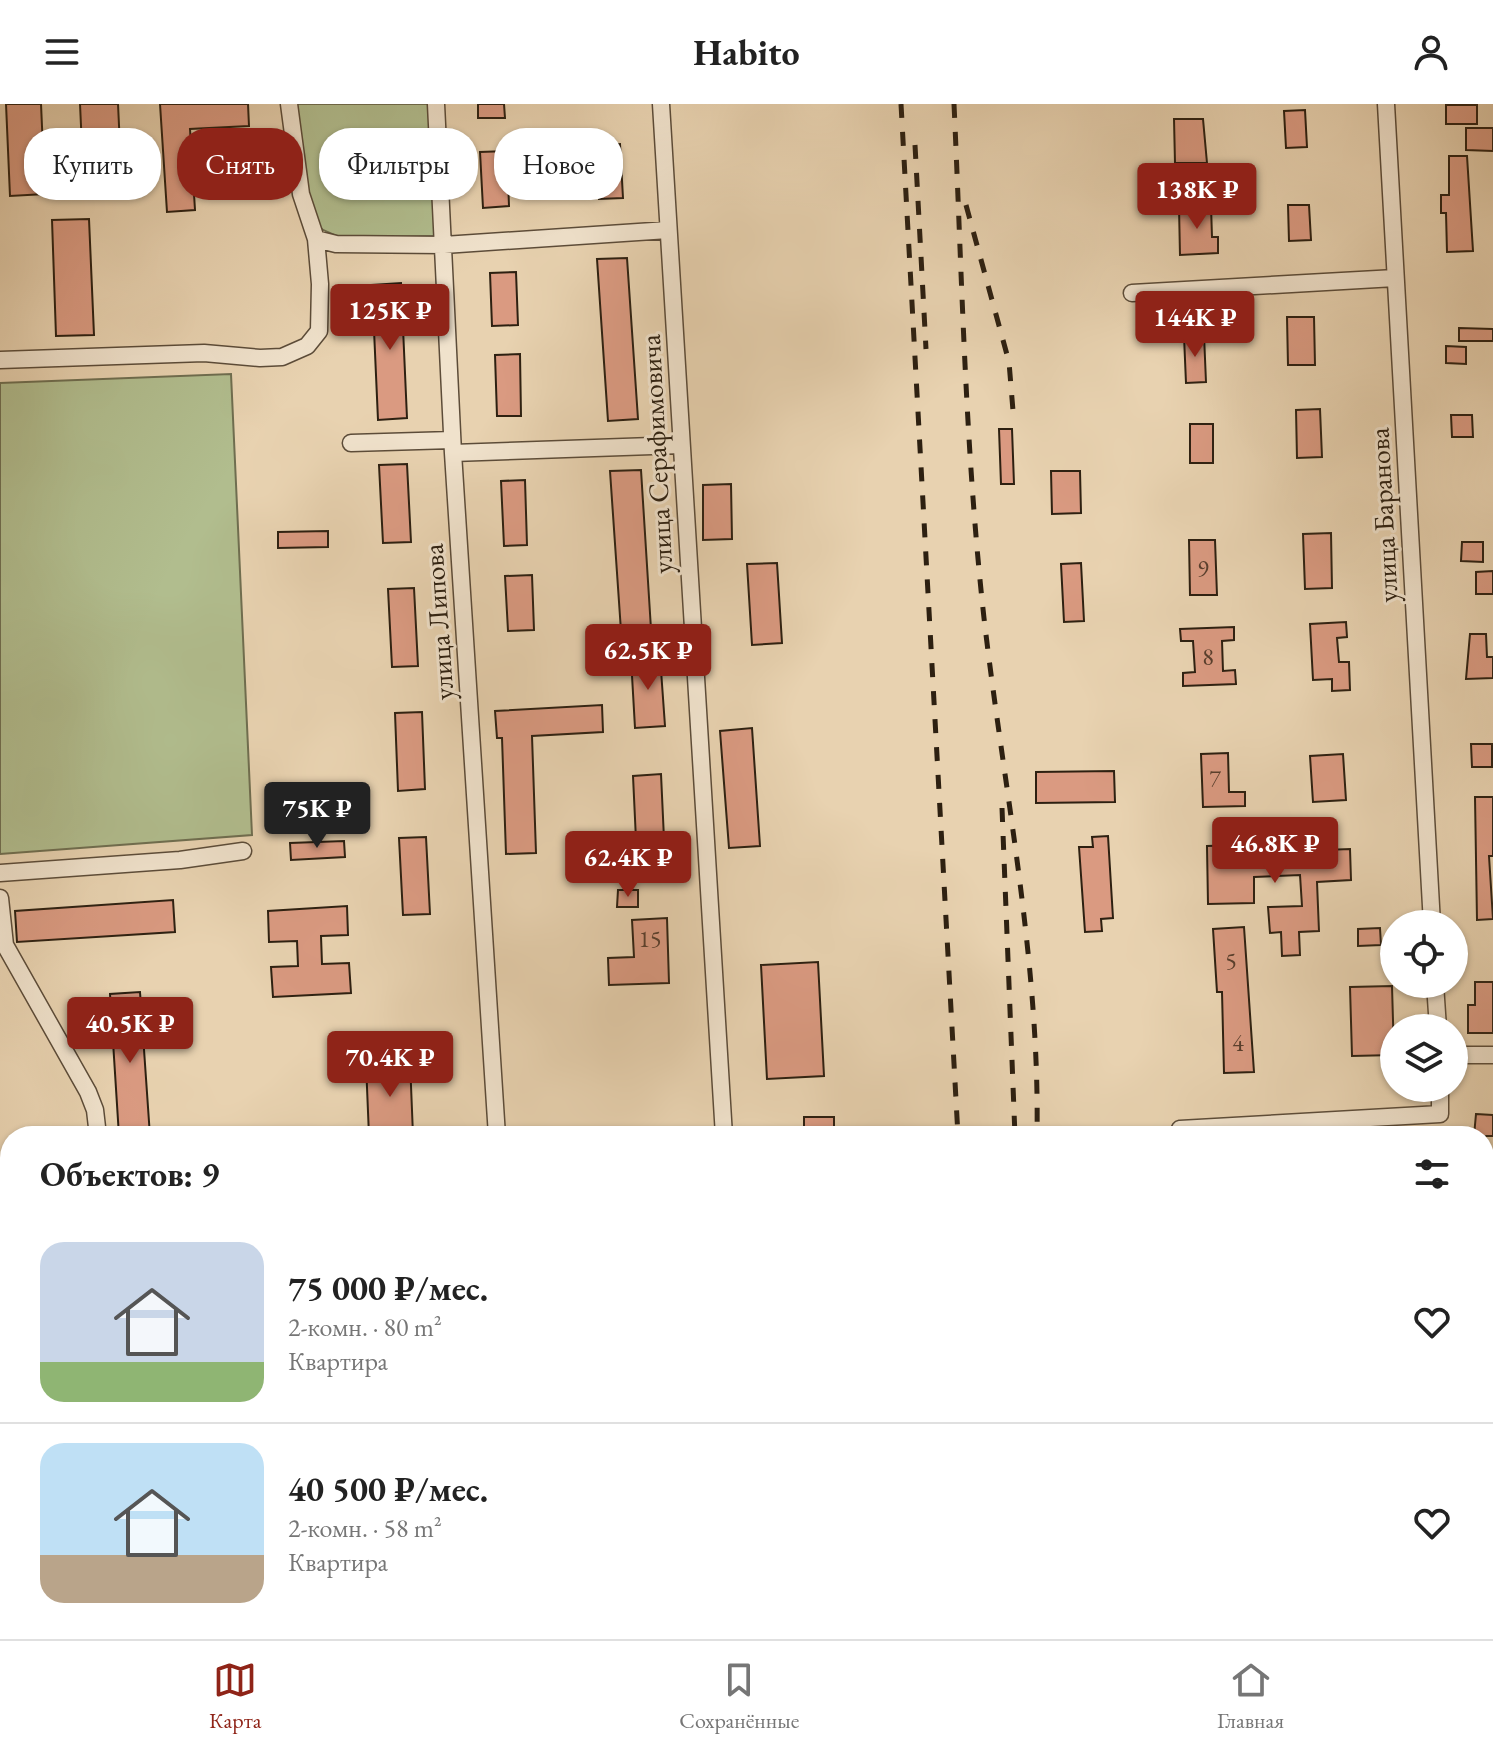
<!DOCTYPE html>
<html lang="ru">
<meta charset="utf-8">
<style>
body{margin:0;font-family:"EB Garamond",serif;background:#f6f6f6;color:#222;height:100vh;display:flex;flex-direction:column;font-size:30px;white-space:nowrap}
*{box-sizing:border-box;margin:0}
p{font-size:26px;color:#767676}
.icon{flex:none;width:44px;height:44px;fill:none;stroke:currentColor;stroke-width:2;stroke-linecap:round;stroke-linejoin:round}
.map{position:relative;flex:1;overflow:hidden}
.drawer{position:absolute;left:0px;top:1022px;width:1494px;height:514px;display:flex;flex-direction:column;background:#fff;border-radius:32px 32px 0 0;box-shadow:0 2px 6px #0004}
.drawer>*{flex:none}
.hud{position:absolute;left:24px;top:24px;width:800px;height:72px;display:flex;gap:16px}
.tools{position:absolute;left:1380px;top:806px;display:grid;gap:16px}
.tools a{display:grid;place-items:center;width:88px;height:88px;border-radius:50%;background:#fff;box-shadow:0 2px 6px #0004;font-size:40px}
.price{position:absolute;translate:-50% -68px;padding:0 18px;border-radius:8px;background:#8f2418;color:#fff;font-size:26px;line-height:52px;filter:drop-shadow(0 2px 4px #0008)}
.price::after{content:'';position:absolute;left:50%;top:48px;width:24px;height:18px;margin-left:-12px;background:inherit;clip-path:polygon(0 0,100% 0,50% 100%)}
.price.active{background:#222;color:#fff}
ul{padding:0;list-style:none}
li{display:flex;align-items:center;gap:24px;height:200px;padding:0 40px}
li+li{border-top:2px solid #e0e0e0}
li span{display:grid;place-items:center;flex:none;width:224px;height:160px;border-radius:24px;color:#555}
li>.icon{margin-inline-start:auto}
span .icon{width:96px;height:96px;fill:#fffc;stroke-width:1}
li b{font-size:34px}
h2{display:flex;justify-content:space-between;align-items:center;height:96px;padding:0 40px;font-size:34px}
.pill{padding:0 28px;border-radius:32px;background:#fff;box-shadow:0 2px 6px #0004;font-size:28px;line-height:72px}
.pill.active{background:#8f2418;color:#fff}
header{display:flex;justify-content:space-between;align-items:center;height:104px;padding:0 40px;background:#fff;font-size:36px;font-weight:700}
.menu{display:flex;justify-content:space-around;align-items:center;height:112px;border-top:2px solid #e0e0e0;background:#fff;font-size:22px;color:#767676}
.menu a{display:grid;justify-items:center;gap:4px}
.menu .active{color:#8f2418}
.map>svg:first-child{display:block}
</style>
<header><svg class="icon" aria-label="menu" viewBox="0 0 24 24"><path d="M4 6h16M4 12h16M4 18h16"/></svg>Habito<svg class="icon" aria-label="person" viewBox="0 0 24 24"><circle cx="12" cy="8" r="4"/><path d="M4 21q1-7 8-7t8 7"/></svg></header>
<div class="map">
<svg width="1493" height="1535" viewBox="0 0 1493 1535">
<rect width="100%" height="100%" fill="#e8d2b0"/>
<filter id="stains"><feTurbulence type="fractalNoise" baseFrequency=".0025" numOctaves="4"/><feColorMatrix values="0 0 0 0 .2 0 0 0 0 .09 0 0 0 0 .02 0 0 0 .5 -.17"/></filter>
<radialGradient id="worn" r=".72"><stop offset=".6" stop-color="#630" stop-opacity="0"/><stop offset="1" stop-color="#630" stop-opacity=".3"/></radialGradient>
<path fill="#b1bd8e" stroke="#6f6e50" stroke-width="2" d="M 296,0 L 428,0 L 436,132 L 341,134 L 323,126 L 316,120 L 309,95 Z
M 231,270 L 252,731 L 0,750 L 0,279 Z
M 1135,1526 L 1241,1526 L 1238,1535 L 1138,1535 Z"/>
<path fill="#da9a81" stroke="#2d2011" stroke-width="2" d="M 6,0 L 41,0 L 45,90 L 10,92 Z
M 80,0 L 118,0 L 122,85 L 84,87 Z
M 160,0 L 248,0 L 249,22 L 190,25 L 195,106 L 167,108 Z
M 478,0 L 504,0 L 505,14 L 478,14 Z
M 1446,1 L 1477,1 L 1477,20 L 1446,20 Z
M 1305,6 L 1307,43 L 1286,44 L 1284,7 Z
M 1174,15 L 1203,15 L 1207,59 L 1175,59 Z
M 1466,24 L 1493,24 L 1493,47 L 1466,46 Z
M 620,40 L 623,94 L 599,95 L 596,41 Z
M 507,47 L 509,102 L 483,104 L 480,48 Z
M 1449,52 L 1467,52 L 1473,147 L 1447,148 L 1446,109 L 1441,109 L 1441,91 L 1449,91 Z
M 1288,101 L 1309,101 L 1311,136 L 1289,137 Z
M 1211,102 L 1212,133 L 1218,133 L 1218,149 L 1180,151 L 1179,103 Z
M 89,115 L 94,231 L 56,232 L 52,116 Z
M 627,154 L 638,315 L 608,317 L 597,155 Z
M 516,168 L 518,221 L 492,222 L 490,169 Z
M 401,179 L 407,314 L 378,316 L 372,181 Z
M 1287,213 L 1314,213 L 1315,261 L 1288,261 Z
M 1459,224 L 1493,225 L 1493,237 L 1459,237 Z
M 1204,231 L 1206,278 L 1186,279 L 1184,232 Z
M 1446,242 L 1466,243 L 1466,260 L 1446,259 Z
M 520,250 L 521,312 L 497,312 L 495,251 Z
M 1320,305 L 1322,353 L 1297,354 L 1296,306 Z
M 1451,311 L 1472,311 L 1473,333 L 1452,333 Z
M 1190,320 L 1213,320 L 1213,359 L 1190,359 Z
M 999,325 L 1012,325 L 1014,380 L 1001,380 Z
M 407,360 L 411,438 L 383,439 L 379,361 Z
M 641,366 L 651,525 L 621,527 L 610,367 Z
M 1051,367 L 1080,367 L 1081,409 L 1052,410 Z
M 525,376 L 527,441 L 504,442 L 501,377 Z
M 731,380 L 732,435 L 703,436 L 703,381 Z
M 328,427 L 328,443 L 278,444 L 278,428 Z
M 1331,429 L 1332,484 L 1305,485 L 1303,430 Z
M 1189,436 L 1215,436 L 1217,491 L 1190,491 Z
M 1462,438 L 1483,438 L 1483,458 L 1461,457 Z
M 777,459 L 782,539 L 752,541 L 747,460 Z
M 1081,459 L 1084,517 L 1064,518 L 1061,460 Z
M 1493,467 L 1493,490 L 1476,490 L 1476,468 Z
M 532,471 L 534,526 L 508,527 L 505,472 Z
M 414,484 L 418,562 L 392,563 L 388,485 Z
M 1346,518 L 1347,533 L 1337,534 L 1339,558 L 1349,558 L 1350,586 L 1332,587 L 1332,575 L 1313,576 L 1310,520 Z
M 1234,523 L 1234,536 L 1222,537 L 1223,567 L 1235,566 L 1236,580 L 1183,582 L 1183,569 L 1195,568 L 1193,537 L 1181,537 L 1180,525 Z
M 1470,530 L 1486,530 L 1487,553 L 1493,553 L 1493,574 L 1466,575 Z
M 660,552 L 665,622 L 635,624 L 631,554 Z
M 602,601 L 603,628 L 532,632 L 536,749 L 506,750 L 502,634 L 497,634 L 495,607 Z
M 422,608 L 425,685 L 398,687 L 395,609 Z
M 752,624 L 760,742 L 729,744 L 720,627 Z
M 1471,640 L 1492,640 L 1492,663 L 1472,663 Z
M 1228,649 L 1229,688 L 1245,688 L 1245,702 L 1203,703 L 1201,650 Z
M 1343,650 L 1346,696 L 1313,698 L 1310,652 Z
M 1114,667 L 1115,698 L 1036,699 L 1036,668 Z
M 661,670 L 664,735 L 636,736 L 633,672 Z
M 1475,693 L 1493,693 L 1493,752 L 1489,752 L 1493,815 L 1477,816 Z
M 1108,732 L 1113,814 L 1101,815 L 1102,827 L 1085,828 L 1079,743 L 1093,743 L 1092,733 Z
M 426,733 L 430,810 L 403,811 L 399,734 Z
M 1253,734 L 1254,759 L 1299,756 L 1298,747 L 1350,745 L 1351,776 L 1317,778 L 1319,827 L 1299,828 L 1300,851 L 1282,852 L 1281,828 L 1270,829 L 1268,803 L 1302,802 L 1300,771 L 1254,773 L 1254,799 L 1208,800 L 1207,742 L 1240,741 L 1240,735 Z
M 344,737 L 345,753 L 291,756 L 290,739 Z
M 618,786 L 638,786 L 638,803 L 617,803 Z
M 173,796 L 175,828 L 17,838 L 15,807 Z
M 347,802 L 348,831 L 321,832 L 322,860 L 349,859 L 351,889 L 273,893 L 271,863 L 298,862 L 297,837 L 269,838 L 268,807 Z
M 667,814 L 669,879 L 609,881 L 608,854 L 634,853 L 632,816 Z
M 1244,823 L 1254,968 L 1224,969 L 1222,888 L 1217,888 L 1213,825 Z
M 1380,824 L 1381,841 L 1358,842 L 1358,825 Z
M 818,858 L 824,972 L 767,975 L 761,861 Z
M 1475,878 L 1493,878 L 1493,929 L 1468,929 L 1468,901 L 1475,901 Z
M 1392,882 L 1394,951 L 1352,952 L 1350,883 Z
M 140,888 L 150,1032 L 119,1032 L 110,890 Z
M 410,957 L 413,1031 L 369,1032 L 366,959 Z
M 1476,1010 L 1493,1011 L 1493,1032 L 1474,1032 Z
M 804,1013 L 834,1013 L 834,1027 L 804,1027 Z"/>
<g fill="none" stroke-linecap="round" stroke-linejoin="round">
<g stroke="#5c4c39" stroke-width="19">
<path id="minor" d="M 436,0 L 453,349 L 497,1032
M 661,0 L 724,1032
M 1386,0 L 1432,820
M 316,135 L 336,140 L 444,141 L 668,126
M 1132,189 L 1395,174
M 0,256 L 204,249 L 260,254 L 282,253 L 307,242 L 319,227 L 320,180 L 316,135 L 301,90 L 289,0
M 351,339 L 452,336
M 453,349 L 681,341
M 0,769 L 180,756 L 243,747
M 0,794 L 5,841 L 88,988 L 95,1006 L 98,1032
M 1435,880 L 1438,924
M 1454,951 L 1493,951
M 1181,1032 L 1180,1025 L 1440,1010 L 1440,984
M 1484,1473 L 1493,1472
M 0,1487 L 10,1486
M 522,1526 L 522,1535
M 752,1526 L 753,1535
M 1117,1526 L 1121,1535
M 1251,1535 L 1255,1526"/>
</g>
<use href="#minor" stroke="#f0e2cc" stroke-width="16"/>
<path stroke="#2d2011" stroke-width="5" stroke-dasharray="14 14" stroke-linecap="butt" d="M 901,0 L 958,1032
M 954,0 C 962,171 965,344 984,514 C 1004,686 1040,858 1037,1032
M 915,41 L 926,245
M 966,101 L 1009,258 L 1014,319
M 1002,704 L 1015,1032
M 986,1526 L 986,1535"/>
</g>
<g text-anchor="middle" dominant-baseline="central" stroke-width="6" stroke-linejoin="round" paint-order="stroke">
<g font-size="24" fill="#583e2d">
<text x="1203" y="464">9</text>
<text x="1208" y="552">8</text>
<text x="1215" y="674">7</text>
<text x="650" y="834">15</text>
<text x="1231" y="856">5</text>
<text x="1238" y="938">4</text>
</g>
<g font-size="28" fill="#2d2011" stroke="#f0e2cc">
<text transform="translate(656 350) rotate(-93)">улица Серафимовича</text>
<text transform="translate(1383 411) rotate(-93)">улица Баранова</text>
<text transform="translate(438 518) rotate(-94)">улица Липова</text>
</g>
</g>
<rect width="100%" height="100%" filter="url(#stains)"/>
<rect width="100%" height="100%" fill="url(#worn)"/>
</svg>
<div class="tools">
<a><svg class="icon" aria-label="locate" viewBox="0 0 24 24"><circle cx="12" cy="12" r="6"/><path d="M12 2v4M12 18v4M2 12h4M18 12h4"/></svg></a>
<a><svg class="icon" aria-label="layers" viewBox="0 0 24 24"><path d="M12 4l9 5-9 5-9-5zM3 14l9 5 9-5"/></svg></a>
</div>
<b class="price" style="left:1197px;top:127px">138K ₽</b>
<b class="price" style="left:390px;top:248px">125K ₽</b>
<b class="price" style="left:1195px;top:255px">144K ₽</b>
<b class="price" style="left:648px;top:588px">62.5K ₽</b>
<b class="price active" style="left:317px;top:746px">75K ₽</b>
<b class="price" style="left:1275px;top:781px">46.8K ₽</b>
<b class="price" style="left:628px;top:795px">62.4K ₽</b>
<b class="price" style="left:130px;top:961px">40.5K ₽</b>
<b class="price" style="left:390px;top:995px">70.4K ₽</b>
<div class="hud">
<a class="pill">Купить</a>
<a class="pill active">Снять</a>
<a class="pill">Фильтры</a>
<a class="pill">Новое</a>
</div>
<section class="drawer">
<h2>Объектов: 9<svg class="icon" aria-label="filters" viewBox="0 0 24 24"><path d="M4 7h16M4 17h16"/><circle cx="9" cy="7" r="2"/><circle cx="15" cy="17" r="2"/></svg></h2>
<ul>
<li><span style="background:linear-gradient(#c9d6e8 75%,#8fb573 0)"><svg class="icon" aria-label="home" viewBox="0 0 24 24"><path d="M3 11l9-7 9 7M6 9v11h12V9"/></svg></span><div><b>75 000 ₽/мес.</b><p>2-комн. · 80 m²</p><p>Квартира</p></div><svg class="icon" aria-label="heart" viewBox="0 0 24 24"><path d="M12 20l-8-8c-3-5 5-10 8-4 3-6 11-1 8 4z"/></svg></li>
<li><span style="background:linear-gradient(#bfe0f5 70%,#b9a48a 0)"><svg class="icon" aria-label="home" viewBox="0 0 24 24"><path d="M3 11l9-7 9 7M6 9v11h12V9"/></svg></span><div><b>40 500 ₽/мес.</b><p>2-комн. · 58 m²</p><p>Квартира</p></div><svg class="icon" aria-label="heart" viewBox="0 0 24 24"><path d="M12 20l-8-8c-3-5 5-10 8-4 3-6 11-1 8 4z"/></svg></li>
</ul>
</section>
</div>
<nav class="menu">
<a class="active"><svg class="icon" aria-label="map" viewBox="0 0 24 24"><path d="M3 6l6-2 6 2 6-2v14l-6 2-6-2-6 2zM9 4v14M15 6v14"/></svg>Карта</a>
<a><svg class="icon" aria-label="saved" viewBox="0 0 24 24"><path d="M7 4h10v16l-5-4-5 4z"/></svg>Сохранённые</a>
<a><svg class="icon" aria-label="home" viewBox="0 0 24 24"><path d="M3 11l9-7 9 7M6 9v11h12V9"/></svg>Главная</a>
</nav>
